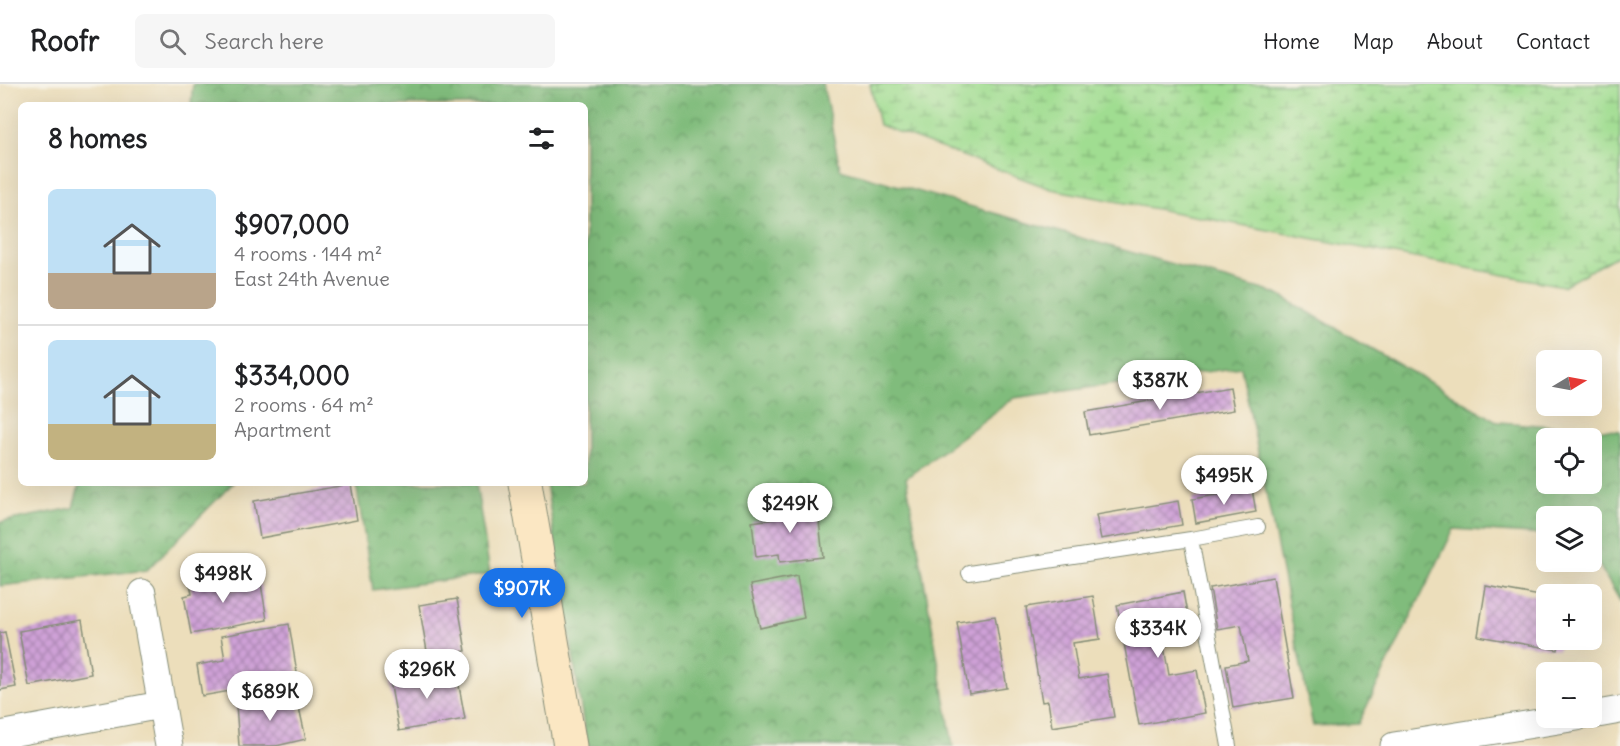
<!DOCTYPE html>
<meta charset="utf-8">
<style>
body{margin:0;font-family:Delius,sans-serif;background:#f6f6f6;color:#202124;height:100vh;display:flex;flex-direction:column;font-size:22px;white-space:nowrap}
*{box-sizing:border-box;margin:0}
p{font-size:20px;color:#757577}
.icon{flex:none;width:33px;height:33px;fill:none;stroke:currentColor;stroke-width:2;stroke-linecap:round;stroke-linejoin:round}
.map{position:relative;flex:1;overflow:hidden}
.drawer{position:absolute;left:18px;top:18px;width:570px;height:384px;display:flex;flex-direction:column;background:#fff;border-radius:9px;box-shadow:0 6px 24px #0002}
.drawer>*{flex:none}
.needle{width:39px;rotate:80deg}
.tools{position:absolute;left:1536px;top:266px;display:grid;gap:12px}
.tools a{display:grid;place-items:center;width:66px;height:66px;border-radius:9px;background:#fff;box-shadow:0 6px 24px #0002;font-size:30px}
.price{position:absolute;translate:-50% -51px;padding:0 14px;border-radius:21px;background:#fff;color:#222;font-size:20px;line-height:39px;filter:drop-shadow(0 2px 3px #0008)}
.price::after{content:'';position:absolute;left:50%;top:36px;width:18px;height:14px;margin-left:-9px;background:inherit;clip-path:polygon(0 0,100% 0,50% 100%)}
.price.active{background:#1a73e8;color:#fff}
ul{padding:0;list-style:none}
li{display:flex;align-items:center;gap:18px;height:150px;padding:0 30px}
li+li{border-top:2px solid #e0e0e0}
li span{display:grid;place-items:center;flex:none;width:168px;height:120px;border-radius:9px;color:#555}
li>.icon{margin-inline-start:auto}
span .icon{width:72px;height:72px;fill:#fffc;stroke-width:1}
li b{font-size:26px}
h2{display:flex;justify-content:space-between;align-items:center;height:72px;padding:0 30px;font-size:26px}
header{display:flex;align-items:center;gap:36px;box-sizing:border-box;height:84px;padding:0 30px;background:#fff;border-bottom:2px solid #e0e0e0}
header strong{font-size:28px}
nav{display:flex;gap:33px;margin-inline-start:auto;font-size:21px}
.search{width:420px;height:54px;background:#f6f6f6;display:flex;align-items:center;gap:15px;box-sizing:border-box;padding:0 21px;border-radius:9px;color:#757577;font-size:22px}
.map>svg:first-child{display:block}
</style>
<header>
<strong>Roofr</strong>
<div class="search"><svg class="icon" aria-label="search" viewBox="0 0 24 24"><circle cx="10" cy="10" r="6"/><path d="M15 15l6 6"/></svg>Search here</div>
<nav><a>Home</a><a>Map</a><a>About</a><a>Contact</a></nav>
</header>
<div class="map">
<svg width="1620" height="662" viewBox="0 0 1620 662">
<defs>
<pattern id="forest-crowns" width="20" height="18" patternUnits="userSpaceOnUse" patternTransform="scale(1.5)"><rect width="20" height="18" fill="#80bc7b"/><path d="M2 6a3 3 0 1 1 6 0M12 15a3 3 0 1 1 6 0" fill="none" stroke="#689a66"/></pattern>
<pattern id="wetland-marsh" width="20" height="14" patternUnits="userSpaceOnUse" patternTransform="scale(1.5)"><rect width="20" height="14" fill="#a0dd91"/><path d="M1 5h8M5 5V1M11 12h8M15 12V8" fill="none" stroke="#82b477"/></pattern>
<pattern id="building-cross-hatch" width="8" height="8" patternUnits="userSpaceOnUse" patternTransform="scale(1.5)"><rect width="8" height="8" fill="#cfa1d7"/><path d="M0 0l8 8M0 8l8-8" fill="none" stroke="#a784af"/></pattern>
</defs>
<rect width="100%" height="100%" fill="#f7f3e8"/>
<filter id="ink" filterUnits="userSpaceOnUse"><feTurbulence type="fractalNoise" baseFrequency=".0167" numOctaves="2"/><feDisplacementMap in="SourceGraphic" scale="12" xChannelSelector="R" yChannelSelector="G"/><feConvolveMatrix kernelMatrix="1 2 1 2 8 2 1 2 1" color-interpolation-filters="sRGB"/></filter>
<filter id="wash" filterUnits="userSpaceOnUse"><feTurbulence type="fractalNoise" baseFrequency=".008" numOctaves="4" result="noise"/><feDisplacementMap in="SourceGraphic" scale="24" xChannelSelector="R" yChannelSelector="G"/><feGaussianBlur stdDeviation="1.35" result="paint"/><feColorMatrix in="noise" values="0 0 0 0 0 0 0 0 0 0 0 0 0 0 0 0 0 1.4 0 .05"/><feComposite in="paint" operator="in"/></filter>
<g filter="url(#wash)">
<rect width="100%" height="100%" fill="#ecdebb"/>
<path fill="url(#forest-crowns)" stroke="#507c58" stroke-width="1.5" fill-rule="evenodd" d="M 193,0 L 823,0 L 840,85 L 1277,210 L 1498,338 L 1620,347 L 1620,517 L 1592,469 L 1592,432 L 1546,432 L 1546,451 L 1454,445 L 1358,640 L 1313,642 L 1241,283 L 1014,314 L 906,394 L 953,662 L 587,662 L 546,399 L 585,399 L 585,21 L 191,21 ZM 1546,354 L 1592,354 L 1592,399 L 1546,399 Z
M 80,399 L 233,399 L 147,486 L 0,502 L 0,438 L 73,424 Z
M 356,399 L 476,399 L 490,490 L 373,506 Z"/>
<path fill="url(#wetland-marsh)" stroke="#608d62" stroke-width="1.5" d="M 870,0 L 1620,0 L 1620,170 L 1563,202 L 1051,105 L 879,41 Z"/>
<g id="blocks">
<path fill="url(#building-cross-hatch)" d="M 1230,303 L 1234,326 L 1089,351 L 1085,328 Z
M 351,400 L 357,436 L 260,454 L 254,417 Z
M 1252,405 L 1256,428 L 1196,439 L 1192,415 Z
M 1178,417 L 1182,441 L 1101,455 L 1096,431 Z
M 817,418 L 823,473 L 780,478 L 779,470 L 756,473 L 752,438 L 773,435 L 771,426 Z
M 228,489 L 231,506 L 261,500 L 267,536 L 191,550 L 184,512 L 192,510 L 189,496 Z
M 797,492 L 804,534 L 760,544 L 750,501 Z
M 1273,493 L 1294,614 L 1233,624 L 1226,581 L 1248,577 L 1241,541 L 1217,545 L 1210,504 Z
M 1486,502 L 1546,513 L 1546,555 L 1560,555 L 1558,566 L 1478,552 Z
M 1183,508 L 1191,551 L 1163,557 L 1169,591 L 1197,586 L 1205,629 L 1139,641 L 1117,521 Z
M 1093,512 L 1100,555 L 1073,559 L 1079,595 L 1107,590 L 1114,633 L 1052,643 L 1048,617 L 1042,618 L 1026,523 Z
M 457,515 L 466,567 L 428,573 L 419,521 Z
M 995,532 L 1007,604 L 969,610 L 957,538 Z
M 82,536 L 91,590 L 29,602 L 19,547 Z
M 289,540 L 298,595 L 202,612 L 197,581 L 225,576 L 221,552 Z
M 5,548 L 16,603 L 0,606 L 0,549 Z
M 456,585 L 465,635 L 399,647 L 390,597 Z
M 296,610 L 306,655 L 276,662 L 239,662 L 236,620 Z"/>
</g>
</g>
<g filter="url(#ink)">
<use href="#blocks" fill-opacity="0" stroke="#868e78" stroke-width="1.5"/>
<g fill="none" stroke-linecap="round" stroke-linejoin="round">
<g stroke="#868e78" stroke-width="16">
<path id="lane" d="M 1191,455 L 1258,443
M 969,489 L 1191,455 L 1229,662"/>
</g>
<g stroke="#868e78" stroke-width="29">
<path id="street" d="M 142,509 L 169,662
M 1592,631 L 1620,626
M 0,651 L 161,621
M 1394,662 L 1577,633"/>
</g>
<g stroke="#868e78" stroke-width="35">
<path id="secondary" d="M 525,399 L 570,662"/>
</g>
<use href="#lane" stroke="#fff" stroke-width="14"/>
<use href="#street" stroke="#fff" stroke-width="27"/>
<use href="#secondary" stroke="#fbe7c3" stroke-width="33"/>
</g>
</g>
</svg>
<div class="tools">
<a><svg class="needle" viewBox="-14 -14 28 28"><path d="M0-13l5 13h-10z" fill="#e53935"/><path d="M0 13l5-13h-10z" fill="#757577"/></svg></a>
<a><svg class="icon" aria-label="locate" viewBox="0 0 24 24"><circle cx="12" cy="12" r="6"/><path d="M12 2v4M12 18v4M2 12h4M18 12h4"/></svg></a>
<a><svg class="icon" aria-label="layers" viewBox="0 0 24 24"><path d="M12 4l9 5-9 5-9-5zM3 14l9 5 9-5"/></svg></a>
<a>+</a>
<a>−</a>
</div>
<b class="price" style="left:1160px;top:327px">$387K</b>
<b class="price" style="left:1224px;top:422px">$495K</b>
<b class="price" style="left:790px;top:450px">$249K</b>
<b class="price" style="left:223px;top:520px">$498K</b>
<b class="price active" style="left:522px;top:535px">$907K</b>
<b class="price" style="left:1158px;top:575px">$334K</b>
<b class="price" style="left:427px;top:616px">$296K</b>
<b class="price" style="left:270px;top:638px">$689K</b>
<section class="drawer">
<h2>8 homes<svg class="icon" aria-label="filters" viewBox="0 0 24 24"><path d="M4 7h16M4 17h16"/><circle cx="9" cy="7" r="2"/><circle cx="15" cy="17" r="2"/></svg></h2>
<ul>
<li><span style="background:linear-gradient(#bfe0f5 70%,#b9a48a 0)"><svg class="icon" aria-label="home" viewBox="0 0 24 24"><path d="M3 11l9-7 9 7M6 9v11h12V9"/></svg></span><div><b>$907,000</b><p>4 rooms · 144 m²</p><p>East 24th Avenue</p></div></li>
<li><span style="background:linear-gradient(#bfe0f5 70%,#c2b280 0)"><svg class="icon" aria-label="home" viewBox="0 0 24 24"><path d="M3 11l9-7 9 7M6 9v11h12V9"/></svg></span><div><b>$334,000</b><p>2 rooms · 64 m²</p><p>Apartment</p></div></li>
</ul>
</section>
</div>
